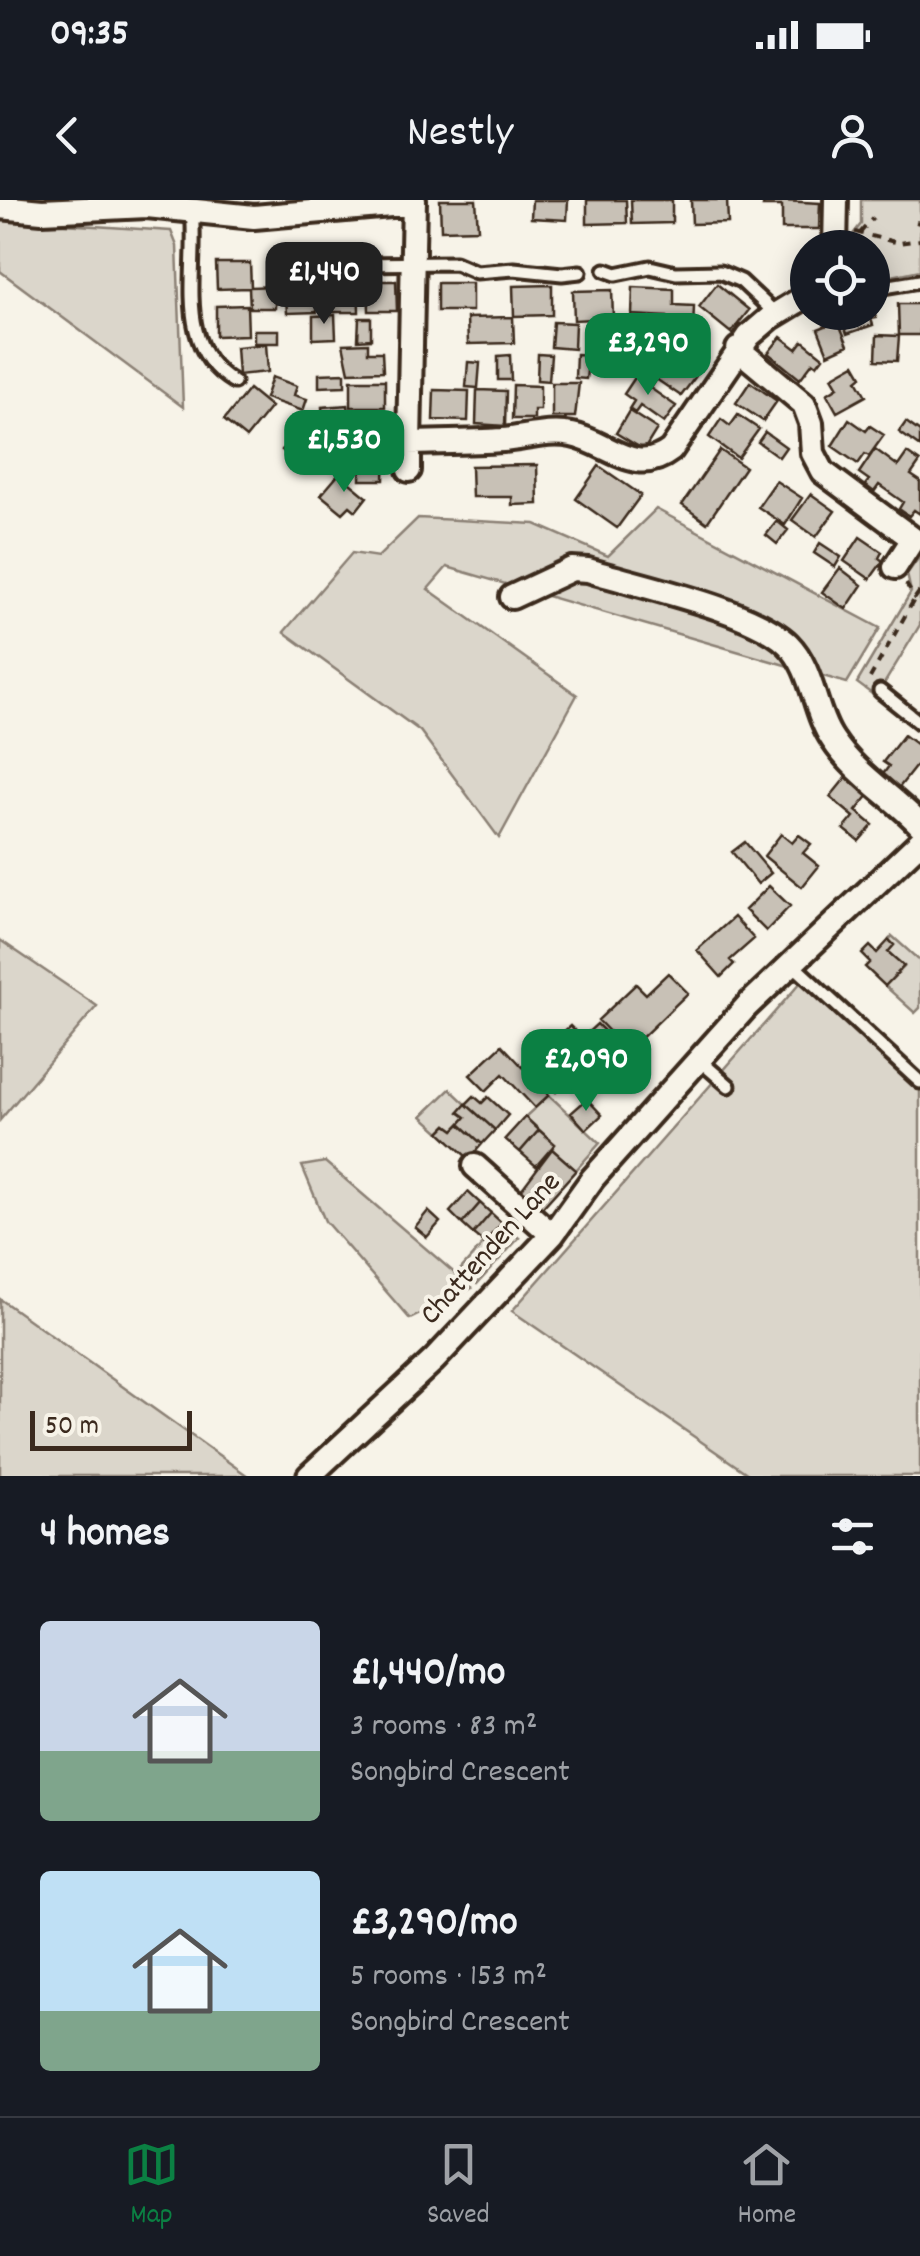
<!DOCTYPE html>
<meta charset="utf-8">
<style>
body{margin:0;font-family:Dekko,sans-serif;background:#242831;color:#f1f3f6;height:100vh;display:flex;flex-direction:column;font-size:38px;white-space:nowrap}
*{box-sizing:border-box;margin:0}
p{font-size:32px;color:#9ea1a6}
.icon{flex:none;width:55px;height:55px;fill:none;stroke:currentColor;stroke-width:2;stroke-linecap:round;stroke-linejoin:round}
.map{position:relative;height:1276px;overflow:hidden}
.details{display:flex;flex-direction:column;background:#171b24;flex:1}
.details>*{flex:none}
.buttons{position:absolute;left:790px;top:30px;display:grid;gap:20px}
.buttons a{display:grid;place-items:center;width:100px;height:100px;border-radius:50%;background:#171b24;box-shadow:0 5px 25px #0003;font-size:50px}
.scale{position:absolute;left:30px;bottom:25px;width:162px;box-sizing:border-box;padding-left:10px;border:5px solid #3b2a1e;border-top:0;font-size:28px;line-height:35px;white-space:nowrap;color:#3b2a1e;-webkit-text-stroke:8px #f7f3e8;paint-order:stroke}
.price{position:absolute;translate:-50% -85px;padding:0 22px;border-radius:20px;background:#0b8043;color:#fff;font-size:32px;line-height:65px;filter:drop-shadow(0 2px 5px #0008)}
.price::after{content:'';position:absolute;left:50%;top:60px;width:30px;height:22px;margin-left:-15px;background:inherit;clip-path:polygon(0 0,100% 0,50% 100%)}
.price.selected{background:#222;color:#fff}
ul{padding:0;list-style:none}
li{display:flex;align-items:center;gap:30px;height:250px;padding:0 40px}
li span{display:grid;place-items:center;flex:none;width:280px;height:200px;border-radius:10px;color:#555}
li>.icon{margin-inline-start:auto}
span .icon{width:120px;height:120px;fill:#fffc;stroke-width:1}
li b{font-size:42px}
h2{display:flex;justify-content:space-between;align-items:center;height:120px;padding:0 40px;font-size:42px}
.status{display:flex;justify-content:space-between;align-items:center;height:70px;padding:0 50px;background:#171b24;direction:ltr}
.status svg{height:28px;fill:currentColor}
header{display:flex;justify-content:space-between;align-items:center;height:130px;padding:0 40px;background:#171b24;font-size:45px;font-weight:600}
.menu{display:flex;justify-content:space-around;align-items:center;height:140px;border-top:2px solid #363941;background:#171b24;font-size:28px;color:#9ea1a6}
.menu a{display:grid;justify-items:center;gap:5px}
.menu .selected{color:#0b8043}
.map>svg:first-child{display:block}
</style>
<div class="status"><b>09:35</b><svg viewBox="0 0 49 12"><path d="M0 12V9h3v3zM5 12V6h3v6zM10 12V3h3v9zM15 12V0h3v12zM26 1h20v11H26zM47 4h2v5h-2z"/></svg></div>
<header><svg class="icon" aria-label="back" viewBox="0 0 24 24"><path d="M15 5l-7 7 7 7"/></svg>Nestly<svg class="icon" aria-label="person" viewBox="0 0 24 24"><circle cx="12" cy="8" r="4"/><path d="M4 21q1-7 8-7t8 7"/></svg></header>
<div class="map">
<svg width="920" height="1276" viewBox="0 0 920 1276">
<rect width="100%" height="100%" fill="#f7f3e8"/>
<filter id="ink" filterUnits="userSpaceOnUse"><feTurbulence type="fractalNoise" baseFrequency=".01" numOctaves="2"/><feDisplacementMap in="SourceGraphic" scale="20" xChannelSelector="R" yChannelSelector="G"/><feConvolveMatrix kernelMatrix="1 2 1 2 8 2 1 2 1" color-interpolation-filters="sRGB"/></filter>
<g filter="url(#ink)">
<path fill="#dbd6cb" stroke="#8b8074" stroke-width="2.5" d="M 861,0 L 920,0 L 920,70 L 873,80 L 872,48 L 851,47 L 850,38 L 861,24 Z
M 0,15 L 17,21 L 171,31 L 177,46 L 183,207 L 0,71 Z
M 656,309 L 880,428 L 847,483 L 447,367 L 428,389 L 577,495 L 499,638 L 420,531 L 284,432 L 352,353 L 378,357 L 418,318 L 535,324 L 608,356 Z
M 920,356 L 920,425 L 876,497 L 857,483 L 911,392 L 907,374 Z
M 892,736 L 920,761 L 920,808 L 915,813 L 885,786 L 904,767 L 888,752 L 894,745 L 889,740 Z
M 0,740 L 97,806 L 0,920 Z
M 802,781 L 920,888 L 920,1276 L 751,1276 L 512,1111 Z
M 450,889 L 466,904 L 460,911 L 466,917 L 454,930 L 447,925 L 440,932 L 422,916 Z
M 549,895 L 600,943 L 576,970 L 552,949 L 555,944 L 525,917 Z
M 325,962 L 472,1088 L 410,1119 L 325,1021 L 302,966 Z
M 514,1034 L 519,1038 L 477,1084 L 461,1069 L 484,1043 L 496,1054 Z
M 0,1099 L 248,1276 L 0,1276 Z"/>
<path fill="#c8c1b6" stroke="#3b2a1e" stroke-width="2.5" d="M 440,0 L 476,0 L 478,29 L 441,30 Z
M 532,0 L 568,0 L 567,20 L 531,18 Z
M 587,0 L 626,0 L 627,23 L 587,24 Z
M 631,0 L 672,0 L 672,23 L 632,24 Z
M 691,0 L 727,0 L 728,23 L 692,24 Z
M 764,0 L 820,3 L 819,29 L 782,29 L 782,6 L 763,6 Z
M 216,63 L 250,63 L 251,87 L 275,86 L 275,108 L 250,108 L 249,88 L 217,89 Z
M 358,78 L 359,112 L 333,112 L 332,79 Z
M 368,81 L 396,81 L 397,111 L 369,111 Z
M 316,82 L 317,112 L 287,113 L 285,83 Z
M 437,83 L 472,83 L 472,111 L 437,111 Z
M 717,84 L 749,110 L 731,133 L 699,107 Z
M 552,85 L 552,115 L 514,116 L 513,86 Z
M 633,87 L 674,89 L 674,105 L 694,106 L 693,129 L 666,128 L 667,117 L 632,115 Z
M 612,90 L 613,118 L 574,120 L 573,91 Z
M 898,104 L 920,104 L 920,135 L 899,135 Z
M 247,105 L 248,135 L 216,136 L 216,106 Z
M 872,106 L 876,118 L 871,119 L 873,125 L 847,134 L 840,112 L 872,112 Z
M 335,115 L 336,138 L 313,139 L 313,116 Z
M 513,117 L 514,143 L 468,144 L 467,118 Z
M 359,118 L 371,118 L 371,139 L 358,140 Z
M 611,120 L 632,122 L 630,148 L 609,146 Z
M 838,121 L 848,145 L 828,154 L 818,129 Z
M 553,122 L 575,123 L 574,149 L 551,147 Z
M 254,130 L 279,130 L 279,143 L 254,143 Z
M 877,135 L 899,136 L 897,161 L 876,160 Z
M 781,137 L 797,149 L 803,141 L 823,157 L 817,165 L 813,162 L 800,179 L 768,153 Z
M 670,141 L 691,157 L 684,166 L 663,150 Z
M 368,143 L 368,152 L 382,152 L 383,171 L 349,172 L 343,144 Z
M 266,144 L 268,172 L 238,175 L 236,147 Z
M 538,154 L 551,155 L 549,181 L 537,180 Z
M 576,154 L 589,155 L 586,179 L 575,178 Z
M 510,155 L 511,180 L 498,180 L 498,156 Z
M 668,156 L 696,176 L 681,196 L 653,177 Z
M 468,162 L 480,163 L 478,188 L 466,187 Z
M 855,164 L 862,176 L 857,180 L 866,196 L 837,212 L 827,194 L 838,187 L 832,177 Z
M 640,170 L 655,180 L 650,188 L 676,206 L 664,223 L 640,206 L 635,213 L 629,209 L 634,201 L 624,194 Z
M 345,173 L 345,186 L 319,187 L 319,174 Z
M 272,177 L 297,186 L 294,195 L 307,199 L 303,211 L 265,198 Z
M 351,180 L 385,180 L 385,207 L 351,207 Z
M 750,182 L 777,201 L 763,221 L 736,203 Z
M 552,183 L 579,183 L 575,217 L 552,217 Z
M 513,185 L 540,186 L 540,210 L 534,210 L 534,219 L 512,219 Z
M 249,189 L 271,207 L 246,238 L 224,220 Z
M 434,190 L 469,191 L 468,221 L 433,220 Z
M 477,190 L 506,191 L 505,226 L 476,224 Z
M 348,205 L 349,219 L 323,220 L 322,207 Z
M 629,211 L 657,229 L 644,250 L 616,233 Z
M 738,215 L 759,229 L 738,258 L 709,237 L 721,219 L 730,226 Z
M 388,216 L 389,234 L 360,235 L 360,241 L 341,242 L 340,229 L 354,228 L 354,217 Z
M 849,219 L 866,231 L 870,226 L 884,235 L 869,256 L 865,254 L 858,264 L 832,246 Z
M 906,222 L 920,232 L 920,247 L 899,232 Z
M 298,229 L 308,237 L 291,258 L 282,250 Z
M 765,232 L 786,247 L 779,257 L 758,242 Z
M 321,244 L 340,260 L 332,269 L 313,254 Z
M 361,246 L 385,247 L 384,280 L 360,280 Z
M 875,249 L 898,266 L 907,253 L 920,262 L 911,275 L 920,281 L 920,314 L 914,310 L 909,316 L 899,309 L 903,302 L 879,285 L 874,292 L 865,285 L 869,280 L 859,273 Z
M 720,250 L 745,267 L 707,323 L 682,305 Z
M 537,265 L 538,304 L 512,305 L 512,297 L 472,297 L 471,266 Z
M 599,266 L 641,295 L 617,328 L 576,299 Z
M 339,274 L 367,297 L 356,311 L 350,306 L 343,313 L 321,295 Z
M 776,281 L 802,298 L 785,325 L 758,307 Z
M 811,294 L 835,311 L 816,337 L 792,320 Z
M 777,321 L 788,330 L 777,344 L 766,335 Z
M 860,337 L 882,352 L 879,358 L 883,361 L 870,379 L 844,361 Z
M 820,343 L 841,357 L 835,367 L 814,353 Z
M 840,368 L 862,385 L 846,409 L 822,392 Z
M 904,535 L 920,547 L 920,569 L 916,566 L 894,594 L 878,581 L 889,566 L 883,562 Z
M 852,570 L 874,589 L 856,611 L 873,625 L 859,641 L 844,629 L 854,617 L 830,597 Z
M 781,634 L 792,643 L 799,635 L 811,644 L 803,653 L 819,666 L 802,687 L 764,656 Z
M 745,642 L 771,673 L 758,684 L 732,652 Z
M 769,686 L 790,706 L 766,731 L 745,710 Z
M 734,717 L 754,739 L 730,760 L 734,764 L 721,777 L 697,750 Z
M 889,740 L 894,745 L 888,752 L 904,766 L 885,786 L 865,767 L 870,762 L 862,754 L 870,746 L 877,753 Z
M 668,773 L 688,793 L 628,851 L 598,820 L 636,784 L 646,794 Z
M 597,824 L 613,840 L 583,869 L 555,839 L 570,826 L 582,838 Z
M 502,845 L 549,895 L 535,908 L 503,874 L 486,891 L 470,875 Z
M 545,852 L 556,863 L 565,854 L 579,869 L 556,892 L 531,867 Z
M 474,896 L 482,903 L 488,897 L 508,915 L 495,930 L 466,904 Z
M 587,899 L 602,915 L 586,930 L 571,913 Z
M 466,904 L 495,930 L 482,944 L 460,924 L 466,917 L 459,912 Z
M 525,917 L 539,930 L 520,952 L 505,939 Z
M 460,924 L 482,944 L 469,959 L 440,932 L 447,925 L 454,930 Z
M 539,930 L 555,944 L 536,966 L 520,952 Z
M 552,949 L 576,970 L 542,1008 L 521,990 Z
M 468,992 L 480,1003 L 462,1024 L 450,1012 Z
M 480,1003 L 491,1013 L 473,1034 L 462,1024 Z
M 428,1011 L 440,1022 L 427,1037 L 415,1027 Z
M 491,1013 L 502,1023 L 484,1043 L 473,1034 Z
M 502,1023 L 514,1034 L 496,1054 L 484,1043 Z"/>
<g fill="none" stroke-linecap="round" stroke-linejoin="round">
<g stroke="#3b2a1e" stroke-width="19">
<path id="service" d="M 192,10 C 199,69 172,146 234,182
M 605,70 L 616,74 L 650,67 L 676,73 L 720,72 L 741,81 L 776,114
M 324,72 L 353,64 L 455,63 L 476,72 L 514,69 L 562,74 L 580,72
M 872,89 L 920,81
M 880,491 L 920,523
M 791,763 L 920,882
M 698,859 L 729,886"/>
</g>
<g stroke="#3b2a1e" stroke-width="30">
<path id="minor" d="M 414,0 L 409,243 C 440,242 472,242 503,240 C 526,238 549,230 572,235 C 608,242 635,278 671,250 L 749,136 L 770,118 L 808,95
M 0,7 L 42,11 L 147,6 L 254,17 L 414,3
M 835,48 L 836,0
M 738,149 L 804,204 L 811,223 L 813,253 L 823,272 L 913,339 L 895,367
M 409,270 L 409,243
M 512,397 L 572,369 L 588,370 C 639,386 752,409 788,444 C 814,470 813,511 833,540 C 855,574 893,596 920,625
M 475,966 L 552,1035
M 309,1276 L 434,1160 L 552,1035 L 593,978 L 747,806 L 920,642"/>
</g>
<path stroke="#3b2a1e" stroke-width="4" stroke-dasharray="8 8" stroke-linecap="butt" d="M 916,22 L 920,23
M 855,32 L 899,43 L 920,40
M 860,33 L 873,18
M 906,384 L 915,398 L 920,391
M 870,478 L 915,398"/>
<use href="#service" stroke="#f7f3e8" stroke-width="11"/>
<use href="#minor" stroke="#f7f3e8" stroke-width="22"/>
</g>
</g>
<g text-anchor="middle" dominant-baseline="central" stroke-width="8" stroke-linejoin="round" paint-order="stroke">
<g font-size="30" fill="#3b2a1e" stroke="#f7f3e8">
<text transform="translate(492 1050) rotate(-48)">Chattenden Lane</text>
</g>
</g>
</svg>
<div class="buttons">
<a><svg class="icon" aria-label="locate" viewBox="0 0 24 24"><circle cx="12" cy="12" r="6"/><path d="M12 2v4M12 18v4M2 12h4M18 12h4"/></svg></a>
</div>
<div class="scale">50 m</div>
<b class="price selected" style="left:324px;top:127px">£1,440</b>
<b class="price" style="left:648px;top:198px">£3,290</b>
<b class="price" style="left:344px;top:295px">£1,530</b>
<b class="price" style="left:586px;top:914px">£2,090</b>
</div>
<section class="details">
<h2>4 homes<svg class="icon" aria-label="filters" viewBox="0 0 24 24"><path d="M4 7h16M4 17h16"/><circle cx="9" cy="7" r="2"/><circle cx="15" cy="17" r="2"/></svg></h2>
<ul>
<li><span style="background:linear-gradient(#c9d6e8 65%,#7fa58c 0)"><svg class="icon" aria-label="home" viewBox="0 0 24 24"><path d="M3 11l9-7 9 7M6 9v11h12V9"/></svg></span><div><b>£1,440/mo</b><p>3 rooms · 83 m²</p><p>Songbird Crescent</p></div></li>
<li><span style="background:linear-gradient(#bfe0f5 70%,#7fa58c 0)"><svg class="icon" aria-label="home" viewBox="0 0 24 24"><path d="M3 11l9-7 9 7M6 9v11h12V9"/></svg></span><div><b>£3,290/mo</b><p>5 rooms · 153 m²</p><p>Songbird Crescent</p></div></li>
</ul>
</section>
<nav class="menu">
<a class="selected"><svg class="icon" aria-label="map" viewBox="0 0 24 24"><path d="M3 6l6-2 6 2 6-2v14l-6 2-6-2-6 2zM9 4v14M15 6v14"/></svg>Map</a>
<a><svg class="icon" aria-label="saved" viewBox="0 0 24 24"><path d="M7 4h10v16l-5-4-5 4z"/></svg>Saved</a>
<a><svg class="icon" aria-label="home" viewBox="0 0 24 24"><path d="M3 11l9-7 9 7M6 9v11h12V9"/></svg>Home</a>
</nav>
